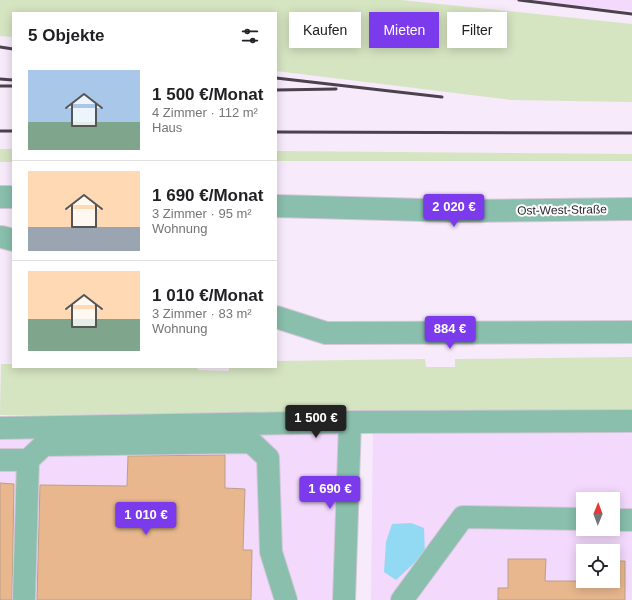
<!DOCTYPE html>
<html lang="de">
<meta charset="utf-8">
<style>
body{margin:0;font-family:Arial,sans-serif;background:#f6f6f6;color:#202124;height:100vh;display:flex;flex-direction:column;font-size:15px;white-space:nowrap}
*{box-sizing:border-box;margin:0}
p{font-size:13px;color:#757577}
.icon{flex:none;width:22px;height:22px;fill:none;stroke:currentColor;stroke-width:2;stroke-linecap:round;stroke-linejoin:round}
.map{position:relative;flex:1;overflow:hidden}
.sheet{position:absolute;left:12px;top:12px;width:265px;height:356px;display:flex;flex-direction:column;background:#fff;border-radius:0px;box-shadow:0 2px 10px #0003}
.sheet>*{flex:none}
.guide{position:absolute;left:289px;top:12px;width:283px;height:36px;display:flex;gap:8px}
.needle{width:26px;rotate:1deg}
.tools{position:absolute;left:576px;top:492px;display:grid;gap:8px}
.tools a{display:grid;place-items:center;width:44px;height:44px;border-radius:0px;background:#fff;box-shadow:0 2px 10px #0003;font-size:20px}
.price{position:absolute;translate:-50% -34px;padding:0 9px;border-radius:4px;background:#7c3aed;color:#fff;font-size:13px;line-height:26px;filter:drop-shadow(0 1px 2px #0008)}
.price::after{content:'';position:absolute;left:50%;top:24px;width:12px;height:9px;margin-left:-6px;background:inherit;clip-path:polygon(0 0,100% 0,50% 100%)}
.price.current{background:#222;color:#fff}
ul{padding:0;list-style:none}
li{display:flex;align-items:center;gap:12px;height:100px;padding:0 16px}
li+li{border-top:1px solid #e0e0e0}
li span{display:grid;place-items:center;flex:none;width:112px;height:80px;border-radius:0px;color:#555}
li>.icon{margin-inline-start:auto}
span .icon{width:48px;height:48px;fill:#fffc;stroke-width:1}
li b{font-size:17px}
h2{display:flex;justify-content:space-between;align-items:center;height:48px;padding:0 16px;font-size:17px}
.tag{padding:0 14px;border-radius:0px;background:#fff;box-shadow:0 2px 10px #0003;font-size:14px;line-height:36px}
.tag.current{background:#7c3aed;color:#fff}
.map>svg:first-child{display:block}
</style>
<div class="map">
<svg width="632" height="600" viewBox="0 0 632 600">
<rect width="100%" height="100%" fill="#f7eafb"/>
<path fill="#f3d9fc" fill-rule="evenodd" d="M 509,0 L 632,0 L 632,11 Z
M 373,427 L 632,427 L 632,600 L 371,600 ZM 583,499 L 613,499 L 613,529 L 583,529 ZM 583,551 L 613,551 L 613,581 L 583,581 Z
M 341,429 L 336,600 L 0,600 L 0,435 Z"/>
<path fill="#d5e4c1" d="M 0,0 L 401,0 L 632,24 L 632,102 L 512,100 L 276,71 L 276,13 L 13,13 L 13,37 L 0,36 Z
M 0,149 L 13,149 L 13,162 L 0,162 Z
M 276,151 L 632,154 L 632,161 L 276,161 Z
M 632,357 L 632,413 L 0,415 L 1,364 L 13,364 L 13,367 L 197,367 L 198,370 L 229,371 L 229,367 L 276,367 L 276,361 L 425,359 L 426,367 L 455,367 L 455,359 Z"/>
<path fill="#92daf3" d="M 411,523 L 424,528 L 425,553 L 396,580 L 384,572 L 386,542 L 392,524 Z"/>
<path fill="#e8b78e" stroke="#ba9f89" d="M 225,455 L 225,488 L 245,489 L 243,550 L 252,550 L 251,600 L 37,600 L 40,485 L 127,486 L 128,456 Z
M 0,483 L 14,484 L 12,600 L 0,600 Z
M 508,559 L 546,559 L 545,581 L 613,581 L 613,561 L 625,561 L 625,600 L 498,600 L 498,588 L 508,588 Z"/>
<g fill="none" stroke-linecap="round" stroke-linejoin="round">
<g stroke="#d3c7d7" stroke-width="24">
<path id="minor" d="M 0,197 L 13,197
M 276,206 L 461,211 L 632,209
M 2,237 L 13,240
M 276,317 L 326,333 L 632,332
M 0,428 L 350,422 L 632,421
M 0,460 L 28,460 L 44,445 L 251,442 L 268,458 L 271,552 L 286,600
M 613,520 L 632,520
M 24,600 L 28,460
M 344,600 L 350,422
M 402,600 L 463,517 L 583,519"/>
</g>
<use href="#minor" stroke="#89bfac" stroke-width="22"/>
<path stroke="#4b424e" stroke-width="3" d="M 519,0 L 632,14
M 0,47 L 13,49
M 276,78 L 442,97
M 0,79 L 13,80
M 0,86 L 13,86
M 276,90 L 336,89
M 0,131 L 13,131
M 276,132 L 632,133"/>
</g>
<g text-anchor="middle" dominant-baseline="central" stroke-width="4" stroke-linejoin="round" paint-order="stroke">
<g font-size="12" fill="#2e2631" stroke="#fff">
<text transform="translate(562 210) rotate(-1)">Ost-West-Straße</text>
</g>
</g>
</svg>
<div class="tools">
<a><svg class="needle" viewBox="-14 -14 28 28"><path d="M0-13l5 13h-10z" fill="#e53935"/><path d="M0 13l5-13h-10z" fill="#757577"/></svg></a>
<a><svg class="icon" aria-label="locate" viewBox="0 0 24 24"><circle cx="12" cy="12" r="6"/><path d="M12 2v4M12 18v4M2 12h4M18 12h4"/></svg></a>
</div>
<b class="price" style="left:454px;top:228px">2 020 €</b>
<b class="price" style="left:450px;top:350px">884 €</b>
<b class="price current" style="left:316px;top:439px">1 500 €</b>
<b class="price" style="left:330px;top:510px">1 690 €</b>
<b class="price" style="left:146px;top:536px">1 010 €</b>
<div class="guide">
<a class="tag">Kaufen</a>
<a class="tag current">Mieten</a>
<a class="tag">Filter</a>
</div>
<section class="sheet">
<h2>5 Objekte<svg class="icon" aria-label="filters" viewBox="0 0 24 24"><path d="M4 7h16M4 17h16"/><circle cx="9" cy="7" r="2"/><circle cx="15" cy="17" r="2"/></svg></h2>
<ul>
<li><span style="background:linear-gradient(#a9c7e8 65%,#7fa58c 0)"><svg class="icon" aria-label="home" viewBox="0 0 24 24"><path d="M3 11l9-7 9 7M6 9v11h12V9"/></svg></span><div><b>1 500 €/Monat</b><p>4 Zimmer · 112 m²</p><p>Haus</p></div></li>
<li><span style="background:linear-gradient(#ffd9b3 70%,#9aa5b1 0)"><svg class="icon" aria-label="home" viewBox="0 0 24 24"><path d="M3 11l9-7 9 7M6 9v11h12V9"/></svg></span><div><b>1 690 €/Monat</b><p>3 Zimmer · 95 m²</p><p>Wohnung</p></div></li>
<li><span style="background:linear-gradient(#ffd9b3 60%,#7fa58c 0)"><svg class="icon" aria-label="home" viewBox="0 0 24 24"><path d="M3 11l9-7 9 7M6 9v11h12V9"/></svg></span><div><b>1 010 €/Monat</b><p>3 Zimmer · 83 m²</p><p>Wohnung</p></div></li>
</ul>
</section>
</div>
